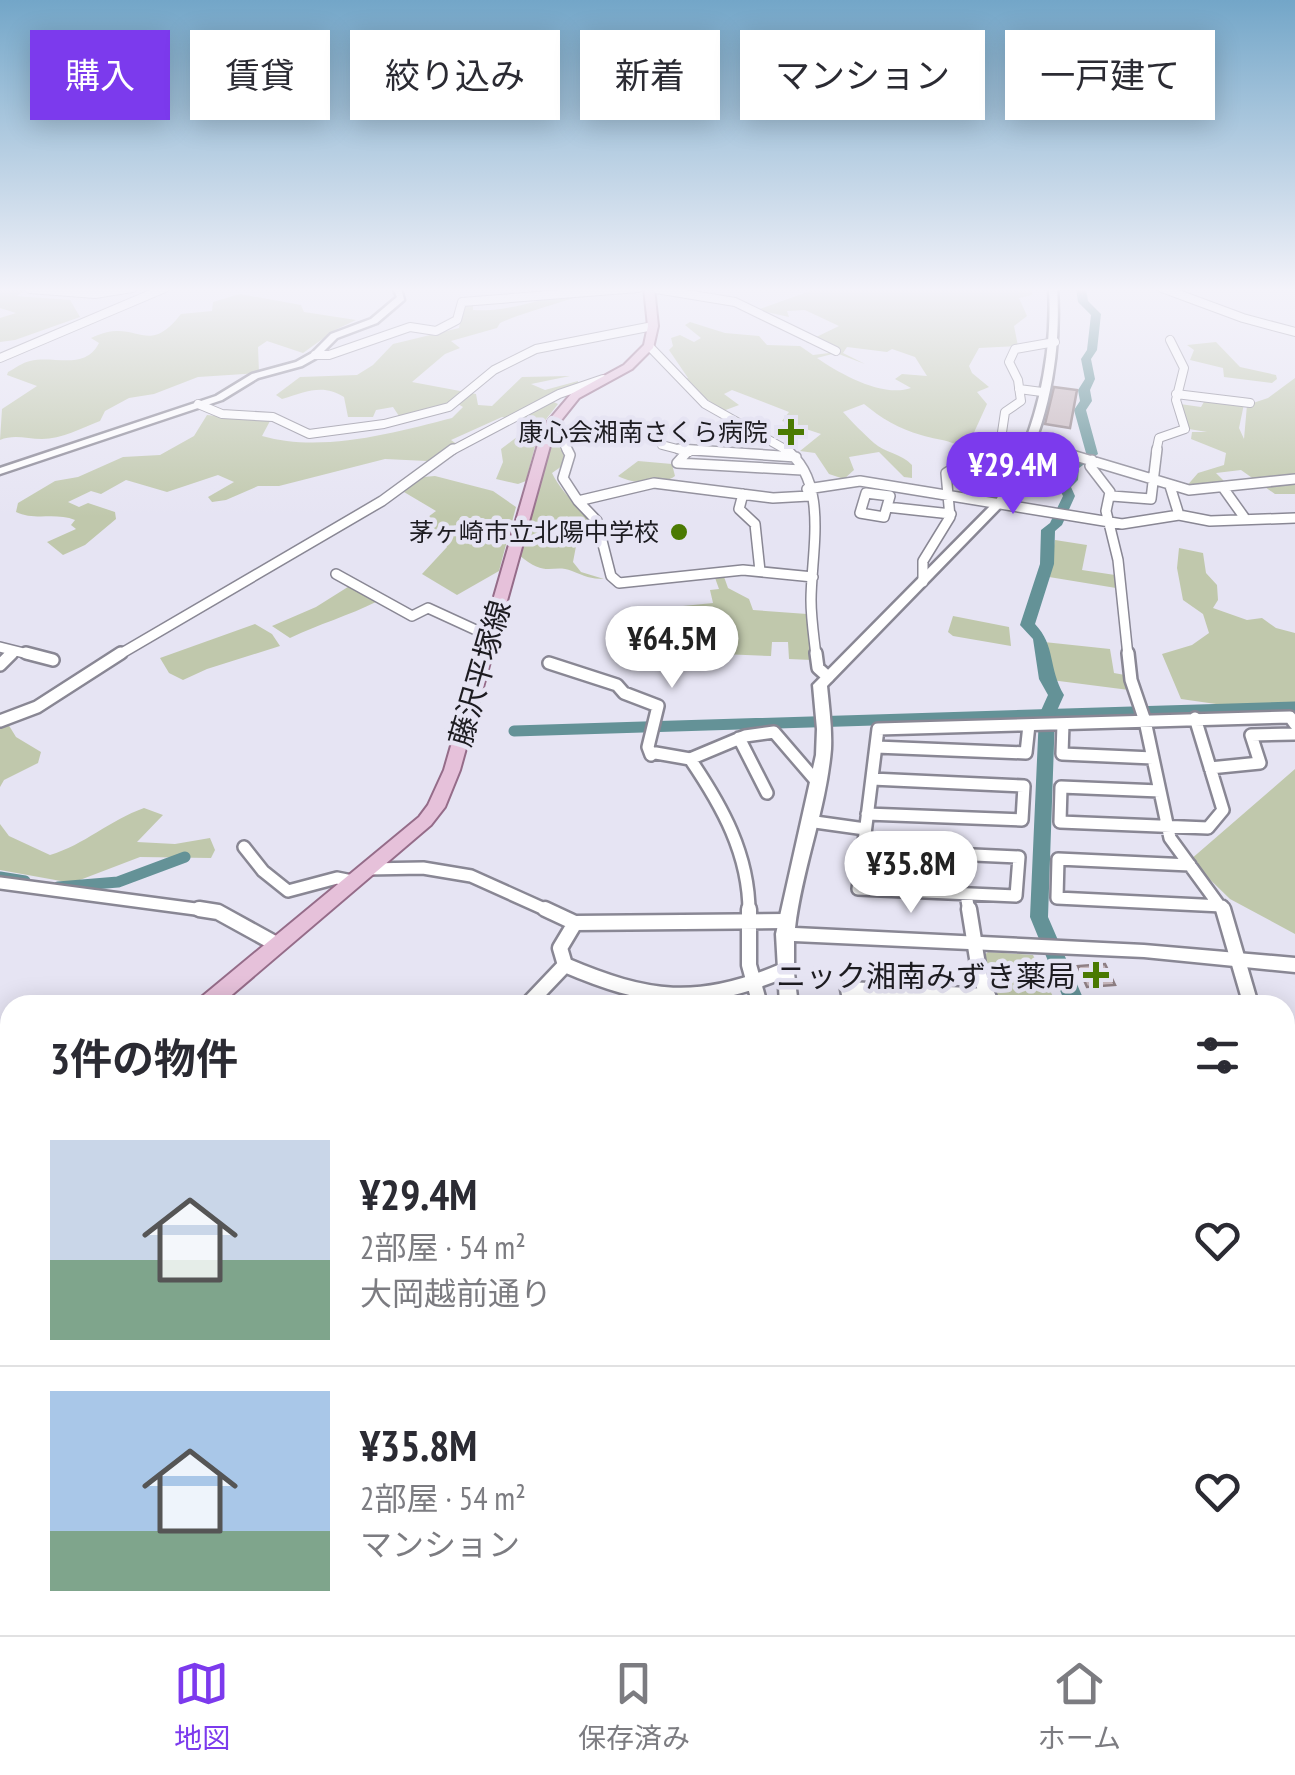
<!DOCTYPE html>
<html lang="ja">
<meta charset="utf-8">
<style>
body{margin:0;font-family:"PT Sans Narrow","Noto Sans JP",sans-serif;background:#f7f7f7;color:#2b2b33;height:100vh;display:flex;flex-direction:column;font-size:38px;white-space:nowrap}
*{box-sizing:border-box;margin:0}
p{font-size:32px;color:#7c7c81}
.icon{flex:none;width:55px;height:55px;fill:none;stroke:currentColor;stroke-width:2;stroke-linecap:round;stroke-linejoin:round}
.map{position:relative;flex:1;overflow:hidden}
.sheet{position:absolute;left:0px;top:995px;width:1295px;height:640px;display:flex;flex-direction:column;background:#fff;border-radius:30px 30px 0 0;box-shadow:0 5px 25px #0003}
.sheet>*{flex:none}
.banner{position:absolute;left:30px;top:30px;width:1235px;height:90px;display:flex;gap:20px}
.price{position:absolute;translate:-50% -85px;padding:0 22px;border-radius:35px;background:#fff;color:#222;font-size:32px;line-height:65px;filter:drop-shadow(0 2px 5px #0008)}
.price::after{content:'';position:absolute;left:50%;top:60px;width:30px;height:22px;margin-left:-15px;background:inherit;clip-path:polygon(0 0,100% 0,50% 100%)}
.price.active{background:#7c3aed;color:#fff}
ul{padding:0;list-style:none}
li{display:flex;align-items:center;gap:30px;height:250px;padding:0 50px}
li+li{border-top:2px solid #e1e1e2}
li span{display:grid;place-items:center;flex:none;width:280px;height:200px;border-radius:0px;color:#555}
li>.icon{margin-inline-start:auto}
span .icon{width:120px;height:120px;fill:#fffc;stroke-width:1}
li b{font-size:42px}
h2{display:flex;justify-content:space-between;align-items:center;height:120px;padding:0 50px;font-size:42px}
.tag{padding:0 35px;border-radius:0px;background:#fff;box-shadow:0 5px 25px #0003;font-size:35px;line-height:90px}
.tag.active{background:#7c3aed;color:#fff}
.menu{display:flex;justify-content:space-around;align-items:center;height:140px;border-top:2px solid #e1e1e2;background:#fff;font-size:28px;color:#7c7c81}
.menu a{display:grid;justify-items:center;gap:5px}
.menu .active{color:#7c3aed}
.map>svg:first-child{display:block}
</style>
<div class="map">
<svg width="1295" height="1635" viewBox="0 0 1295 1635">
<rect width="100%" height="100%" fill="#e6e4f3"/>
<path fill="#c0c8ac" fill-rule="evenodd" d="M 0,288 L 31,288 L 16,296 L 70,300 L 80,317 L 15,340 L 0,342 L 0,318 L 16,313 L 0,308 Z
M 568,288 L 580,288 L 582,295 C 554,305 527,311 500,323 L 497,328 L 451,341 L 460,348 L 445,354 L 412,382 L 476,394 L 478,405 L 492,406 L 522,377 L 570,376 L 531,384 L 545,390 L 578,381 L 578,388 L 569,395 L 558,392 L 547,399 L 558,404 L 540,427 L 526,481 L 518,484 L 496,479 L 503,462 L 501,449 L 521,434 L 520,422 L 502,417 L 451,440 L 458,445 L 427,461 L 385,459 L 279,486 L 258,486 L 226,500 L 212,502 L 208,497 L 234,482 L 218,475 L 167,492 L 126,480 L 101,494 L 91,491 L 68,502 L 79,507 L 88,503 L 115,512 L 116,519 L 85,545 L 63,555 L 47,542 L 76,529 L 71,525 L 75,520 C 56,512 34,521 16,512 L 18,503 L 55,481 L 78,477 L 123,457 L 160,455 L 194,436 L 207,415 L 270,421 L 262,436 C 321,453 394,433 452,418 L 463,407 L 453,401 L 414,416 L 399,416 L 393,407 L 376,410 L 373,417 L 348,417 L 344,397 C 323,383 305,392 282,399 L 276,395 L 300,377 L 357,375 L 373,365 L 393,344 L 459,328 L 464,304 L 473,303 L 473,310 C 499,312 546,302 568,288 Z
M 818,288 L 1032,289 L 1032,295 L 1019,298 L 1027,316 L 1014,326 L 1018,346 L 979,348 L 969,366 L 972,373 L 989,387 L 977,392 L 987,404 L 972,437 L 1003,441 L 1020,448 L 1010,473 L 977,463 C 961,439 944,442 921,435 C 899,429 881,418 864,404 L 843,412 C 851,421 865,435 874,443 C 885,453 901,453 912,465 L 912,478 L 904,477 L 879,452 L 849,457 L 854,470 L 844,479 L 829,474 L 815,453 L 800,451 L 821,434 L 782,421 L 789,412 L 732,390 L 724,394 L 739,405 L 723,411 L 681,380 L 688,378 L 669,350 L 673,346 L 671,338 L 680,335 L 694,342 L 701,338 L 685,325 L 690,322 L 725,333 L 759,336 L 767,345 L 800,346 L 813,355 L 829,353 L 830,350 L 806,342 L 839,326 L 805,310 L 787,311 L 789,317 L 757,310 ZM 847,347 L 887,352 L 892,349 L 915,357 L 927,376 L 902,374 L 895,379 L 911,388 C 883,398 840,374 817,358 L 836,353 L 865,364 L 843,353 Z
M 240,294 L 301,305 L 304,312 L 356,320 L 335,330 L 303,353 L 267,341 L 258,347 L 259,373 L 198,377 L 154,394 L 129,398 L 105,411 L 100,421 C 82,428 61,439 42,439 C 27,439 14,434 0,440 L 2,409 L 37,386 L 7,375 L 8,372 C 14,369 23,362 30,361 C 54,355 85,371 99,343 L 91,338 C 138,315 145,360 181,314 L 212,311 L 213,302 Z
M 1216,342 L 1240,367 L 1276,375 L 1277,379 L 1272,383 L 1224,377 L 1223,368 L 1190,360 L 1194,350 L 1187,345 Z
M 1295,378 L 1295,494 L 1275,494 L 1241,470 L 1216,473 L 1229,486 L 1185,488 L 1198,473 L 1224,465 L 1226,453 L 1191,439 L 1192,432 L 1207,432 L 1189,429 L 1180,404 L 1201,407 L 1205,400 L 1244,404 L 1239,428 L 1244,439 L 1247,405 L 1268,398 Z
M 554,432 L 567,453 L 562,466 L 552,473 C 561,492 580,509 596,524 L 596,532 L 566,534 L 577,541 L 573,562 L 581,572 L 604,579 C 591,579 584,576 572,571 C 552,563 547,579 519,555 Z
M 638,461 L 672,464 L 675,476 C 662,486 632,484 618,476 Z
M 435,476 L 493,491 L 516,507 L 499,571 L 457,595 L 422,574 L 447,547 L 441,538 L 416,532 L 420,523 L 436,511 L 404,492 L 423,477 Z
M 1055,540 L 1087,545 L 1082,570 L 1115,575 L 1116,588 L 1049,577 Z
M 1179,548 L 1203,553 L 1206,573 L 1217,585 L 1218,600 L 1213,608 L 1247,620 L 1262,618 L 1276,628 L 1295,633 L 1295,707 L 1230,706 L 1181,699 L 1162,654 L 1192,645 L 1209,633 L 1203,614 L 1183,600 L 1177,568 Z
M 723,574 L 728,588 L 749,599 L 753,610 L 807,614 L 812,660 L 789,659 L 788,642 L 772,642 L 771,656 L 697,653 L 686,623 L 673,607 L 713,603 L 710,590 L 719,589 L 714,575 Z
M 351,585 L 378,601 C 348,616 319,624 290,638 L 272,626 L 316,607 Z
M 953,616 L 1009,627 L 1011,646 L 953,636 L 948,632 Z
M 255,624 L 272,634 L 280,646 L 207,669 L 183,680 L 169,673 L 160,658 Z
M 1044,642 L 1110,649 L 1114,673 L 1125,675 L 1129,690 L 1051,680 Z
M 8,724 L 16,737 L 41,752 L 38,763 L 4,780 L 0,787 L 0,728 Z
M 1295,769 L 1295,934 L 1230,899 L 1190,860 Z
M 144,808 L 163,815 L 137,842 L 175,844 L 210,838 L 215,850 L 211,858 L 140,857 L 72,883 L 0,870 L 0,824 L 9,836 L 50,855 C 84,845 110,820 144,808 Z
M 988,952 L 1033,955 L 1057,1005 L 999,1005 L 987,980 L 983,956 Z
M 129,1625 L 594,1625 L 593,1635 L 110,1635 Z"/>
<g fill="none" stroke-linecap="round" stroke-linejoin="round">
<path stroke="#649297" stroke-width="11" d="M 514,731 L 1295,707
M 0,877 L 25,881
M 58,887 L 118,882 L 185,857"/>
<path fill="#649297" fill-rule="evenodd" d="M 1076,288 L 1086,288 L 1088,301 L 1101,314 L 1097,350 L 1091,359 L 1095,379 L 1090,390 L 1092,401 L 1086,410 L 1098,454 L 1079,468 L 1078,480 L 1071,487 L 1075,496 L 1062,525 L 1055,531 L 1054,564 L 1035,624 C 1056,646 1048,668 1064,695 L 1055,715 L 1048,917 L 1086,1005 L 1066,1005 L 1030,917 L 1039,715 L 1048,695 L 1039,679 L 1033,639 L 1020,625 L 1040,564 L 1041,530 L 1050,523 L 1063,496 L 1058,486 L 1066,479 L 1069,464 L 1086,453 L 1074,410 L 1080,401 L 1078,390 L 1085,379 L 1081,359 L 1087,350 L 1091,315 L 1078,302 Z
M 1285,1327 L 1295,1333 L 1295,1372 L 1285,1366 Z"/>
</g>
<path fill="#c7b7bc" stroke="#8e7f84" stroke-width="2.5" d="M 1054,387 L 1077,390 L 1070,428 L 1045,424 Z
M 1105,964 L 1115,985 L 1087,987 L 1078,966 Z"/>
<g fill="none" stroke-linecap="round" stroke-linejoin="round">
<g stroke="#898794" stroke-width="10">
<path id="minor-far4" d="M 650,288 L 735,302 L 836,351
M 1162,288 L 1243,318 L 1295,332
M 30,289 L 95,294 L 132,288
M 649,346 L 705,404 L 790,452
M 315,355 L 329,355 L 410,327 L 436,331 L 457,320 L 462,302 L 638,288
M 0,358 L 165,288
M 1019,389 L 1042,392
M 1176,394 L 1250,403
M 198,404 L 222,414 L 273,417 L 309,434 L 384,424 L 449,407 L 494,370 L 536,349 L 653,326
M 552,421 L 568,452
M 1001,439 L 1065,452
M 662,445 L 689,452
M 449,452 L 559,394 L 603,379
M 980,452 L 1001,439 L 1005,412 L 1021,401 L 1018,380 L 1009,362 L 1015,349 L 1055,342
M 1156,452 L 1159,438 L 1185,429 L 1176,400 L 1184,368 L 1170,340"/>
</g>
<g stroke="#898794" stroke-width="12">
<path id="minor-far3" d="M 567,449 L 570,455 L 563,478 L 578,501
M 679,449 L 796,457
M 785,449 C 830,481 811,553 811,600 C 811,619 814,637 816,656
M 1052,449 L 1189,490 L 1295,479
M 687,452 L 677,463 L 802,470
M 1092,460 L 1090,466 L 1110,492 L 1106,511 L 1118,560 L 1128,656
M 807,489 L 860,481 L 1122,524 L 1179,515 L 1170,486
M 1224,489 L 1244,517
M 866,493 L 890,496 L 884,517 L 860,513 Z
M 743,494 L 739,509 L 755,524 L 760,571
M 809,496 L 773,498 L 654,483 L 578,501 L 597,521 L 611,576 L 619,583 L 743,570 L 813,577
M 1112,496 L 1151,499 L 1157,449
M 887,507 L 951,514
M 1179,515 L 1210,521 L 1295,518
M 336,574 L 412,616 L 428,608 L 489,636
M 923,582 L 923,561 L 950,517 L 946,473 L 984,449
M 0,647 L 36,656
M 10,656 L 15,651
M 117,656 L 382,501 L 453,449"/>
</g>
<g stroke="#898794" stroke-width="16">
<path id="minor-far2" d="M 26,653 L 53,660
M 816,653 L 818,668 L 828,677
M 1128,653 L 1131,680 L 1145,721 L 1170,838 L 1224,912
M 549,663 L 617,685 L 624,693 L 658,706 L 648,747 L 651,755
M 0,665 L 12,653
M 0,721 L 37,707 L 121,653
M 1063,724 L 1062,754 L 1153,758
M 739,738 L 767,793
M 876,747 L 1026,753 L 1029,725
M 650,752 L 690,759 L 745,736 L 774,732 L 817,782
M 690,759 C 722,806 749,854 749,912
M 1210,768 L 1260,763 L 1251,735 L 1295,734
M 1160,791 L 1061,787 L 1060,822 L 1208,828 L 1223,810 L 1195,718
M 867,814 L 1022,820 L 1024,786 L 872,779
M 808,821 L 865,829
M 244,847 L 263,871 L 288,891 L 337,878 L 352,881
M 863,850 L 1019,857 L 1016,896 L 858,889 Z
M 863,850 L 878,729 L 1290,717 L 1295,724
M 1190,865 L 1058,859 L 1057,898 L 1222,906
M 367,869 L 423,868 L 471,876 L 551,912
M 0,883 L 218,912
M 966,894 L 969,912"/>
</g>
<g stroke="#898794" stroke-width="19">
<path id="minor-far1" d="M 199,909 L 218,912 L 276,944
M 545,909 L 575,923 L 785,921
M 749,909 L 749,965 L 760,1005
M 969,909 L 980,977 L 992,1005
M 1223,909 L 1251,1005
M 575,923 L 560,948 L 565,965 C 647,1000 698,1007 782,971
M 527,1005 L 565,965
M 851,1005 L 848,989 L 988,996
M 1285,1051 L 1295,1047
M 1285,1065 L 1295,1073"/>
</g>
<g stroke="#898794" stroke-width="22">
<path id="minor" d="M 1285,1290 L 1295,1306
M 1285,1501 L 1295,1499
M 1285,1605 L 1295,1603
M 1169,1630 L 1193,1625
M 94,1635 L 117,1625"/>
</g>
<g stroke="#898794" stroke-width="5">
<path id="tertiary" d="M 393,288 L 401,288 L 404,300 L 377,323 L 337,338 L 318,357 L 302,366 L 258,378 L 222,400 L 0,474 L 0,468 L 216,396 L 252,374 L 296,362 L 312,353 L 331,334 L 371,319 L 397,297 Z
M 1049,288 L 1057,288 C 1062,362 1045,442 1004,504 L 827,686 C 829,707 832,728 831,749 C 826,810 802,868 795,928 L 1144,945 L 1295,958 L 1295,972 L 1144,957 L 794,941 L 794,973 L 798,1005 L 780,1005 L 776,934 L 816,755 L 817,729 L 813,685 L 996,500 C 1035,439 1053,360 1049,288 Z
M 866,1625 L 892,1625 L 894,1635 L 868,1635 Z"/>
</g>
<g stroke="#956c89" stroke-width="4">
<path id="primary" d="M 644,288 L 654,288 L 658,326 L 653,348 L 632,369 L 579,398 L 555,428 L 460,770 L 445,807 L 431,825 L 220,1005 L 196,1005 L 199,999 L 419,817 L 428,805 L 444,770 L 543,427 L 571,394 L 624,365 L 644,345 L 648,326 Z
M 10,1172 L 10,1197 L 0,1202 L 0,1176 Z"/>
</g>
<use href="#minor-far4" stroke="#fff" stroke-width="8"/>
<use href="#minor-far3" stroke="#fff" stroke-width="9"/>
<use href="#minor-far2" stroke="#fff" stroke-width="11"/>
<use href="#minor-far1" stroke="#fff" stroke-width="14"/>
<use href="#minor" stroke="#fff" stroke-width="18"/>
<use href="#tertiary" fill="#fff" fill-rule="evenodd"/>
<use href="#primary" fill="#e6c1da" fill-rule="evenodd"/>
</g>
<linearGradient id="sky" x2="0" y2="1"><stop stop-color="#73a6c8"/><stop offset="0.56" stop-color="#f4f3fa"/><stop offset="1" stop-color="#f4f3fa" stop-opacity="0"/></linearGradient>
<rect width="1295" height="517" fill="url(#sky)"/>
<g fill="#4b7a02" stroke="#e6e4f3" stroke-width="4">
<path d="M786 417h10v10h10v10h-10v10h-10v-10h-10v-10h10z"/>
<circle cx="679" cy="532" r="10"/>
<path d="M1091 960h10v10h10v10h-10v10h-10v-10h-10v-10h10z"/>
</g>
<g text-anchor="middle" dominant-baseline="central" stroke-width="9" stroke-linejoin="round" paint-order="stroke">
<g font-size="25" fill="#1d1c21" stroke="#e6e4f3" text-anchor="end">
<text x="768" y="432">康心会湘南さくら病院</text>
<text x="659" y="532">茅ヶ崎市立北陽中学校</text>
</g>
<g font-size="30" fill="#1d1c21" stroke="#e6e4f3">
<text transform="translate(479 673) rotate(-74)">藤沢平塚線</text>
</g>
<g font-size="30" fill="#1d1c21" stroke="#e6e4f3" text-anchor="end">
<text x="1076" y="975">ニック湘南みずき薬局</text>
</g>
</g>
</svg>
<b class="price active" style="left:1013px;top:517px">¥29.4M</b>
<b class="price" style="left:672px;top:691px">¥64.5M</b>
<b class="price" style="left:911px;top:916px">¥35.8M</b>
<div class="banner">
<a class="tag active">購入</a>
<a class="tag">賃貸</a>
<a class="tag">絞り込み</a>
<a class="tag">新着</a>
<a class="tag">マンション</a>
<a class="tag">一戸建て</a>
</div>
<section class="sheet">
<h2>3件の物件<svg class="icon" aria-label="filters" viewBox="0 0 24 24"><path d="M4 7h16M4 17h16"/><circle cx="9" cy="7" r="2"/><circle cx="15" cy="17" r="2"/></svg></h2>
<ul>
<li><span style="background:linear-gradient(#c9d6e8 60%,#7fa58c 0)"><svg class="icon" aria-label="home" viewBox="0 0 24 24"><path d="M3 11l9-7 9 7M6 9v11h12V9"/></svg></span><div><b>¥29.4M</b><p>2部屋 · 54 m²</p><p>大岡越前通り</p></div><svg class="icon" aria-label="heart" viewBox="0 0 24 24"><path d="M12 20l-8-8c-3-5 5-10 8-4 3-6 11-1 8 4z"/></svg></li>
<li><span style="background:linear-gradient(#a9c7e8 70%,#7fa58c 0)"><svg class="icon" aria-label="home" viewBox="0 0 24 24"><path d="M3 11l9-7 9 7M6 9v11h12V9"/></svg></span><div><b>¥35.8M</b><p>2部屋 · 54 m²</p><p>マンション</p></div><svg class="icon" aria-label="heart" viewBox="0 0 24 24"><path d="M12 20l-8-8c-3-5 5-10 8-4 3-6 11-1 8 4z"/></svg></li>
</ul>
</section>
</div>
<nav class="menu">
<a class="active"><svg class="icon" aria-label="map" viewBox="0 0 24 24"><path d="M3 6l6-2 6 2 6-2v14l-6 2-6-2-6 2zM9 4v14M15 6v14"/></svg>地図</a>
<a><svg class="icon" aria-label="saved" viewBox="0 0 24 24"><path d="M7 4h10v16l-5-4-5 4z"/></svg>保存済み</a>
<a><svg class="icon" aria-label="home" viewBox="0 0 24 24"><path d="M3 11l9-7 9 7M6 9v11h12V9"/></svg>ホーム</a>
</nav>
